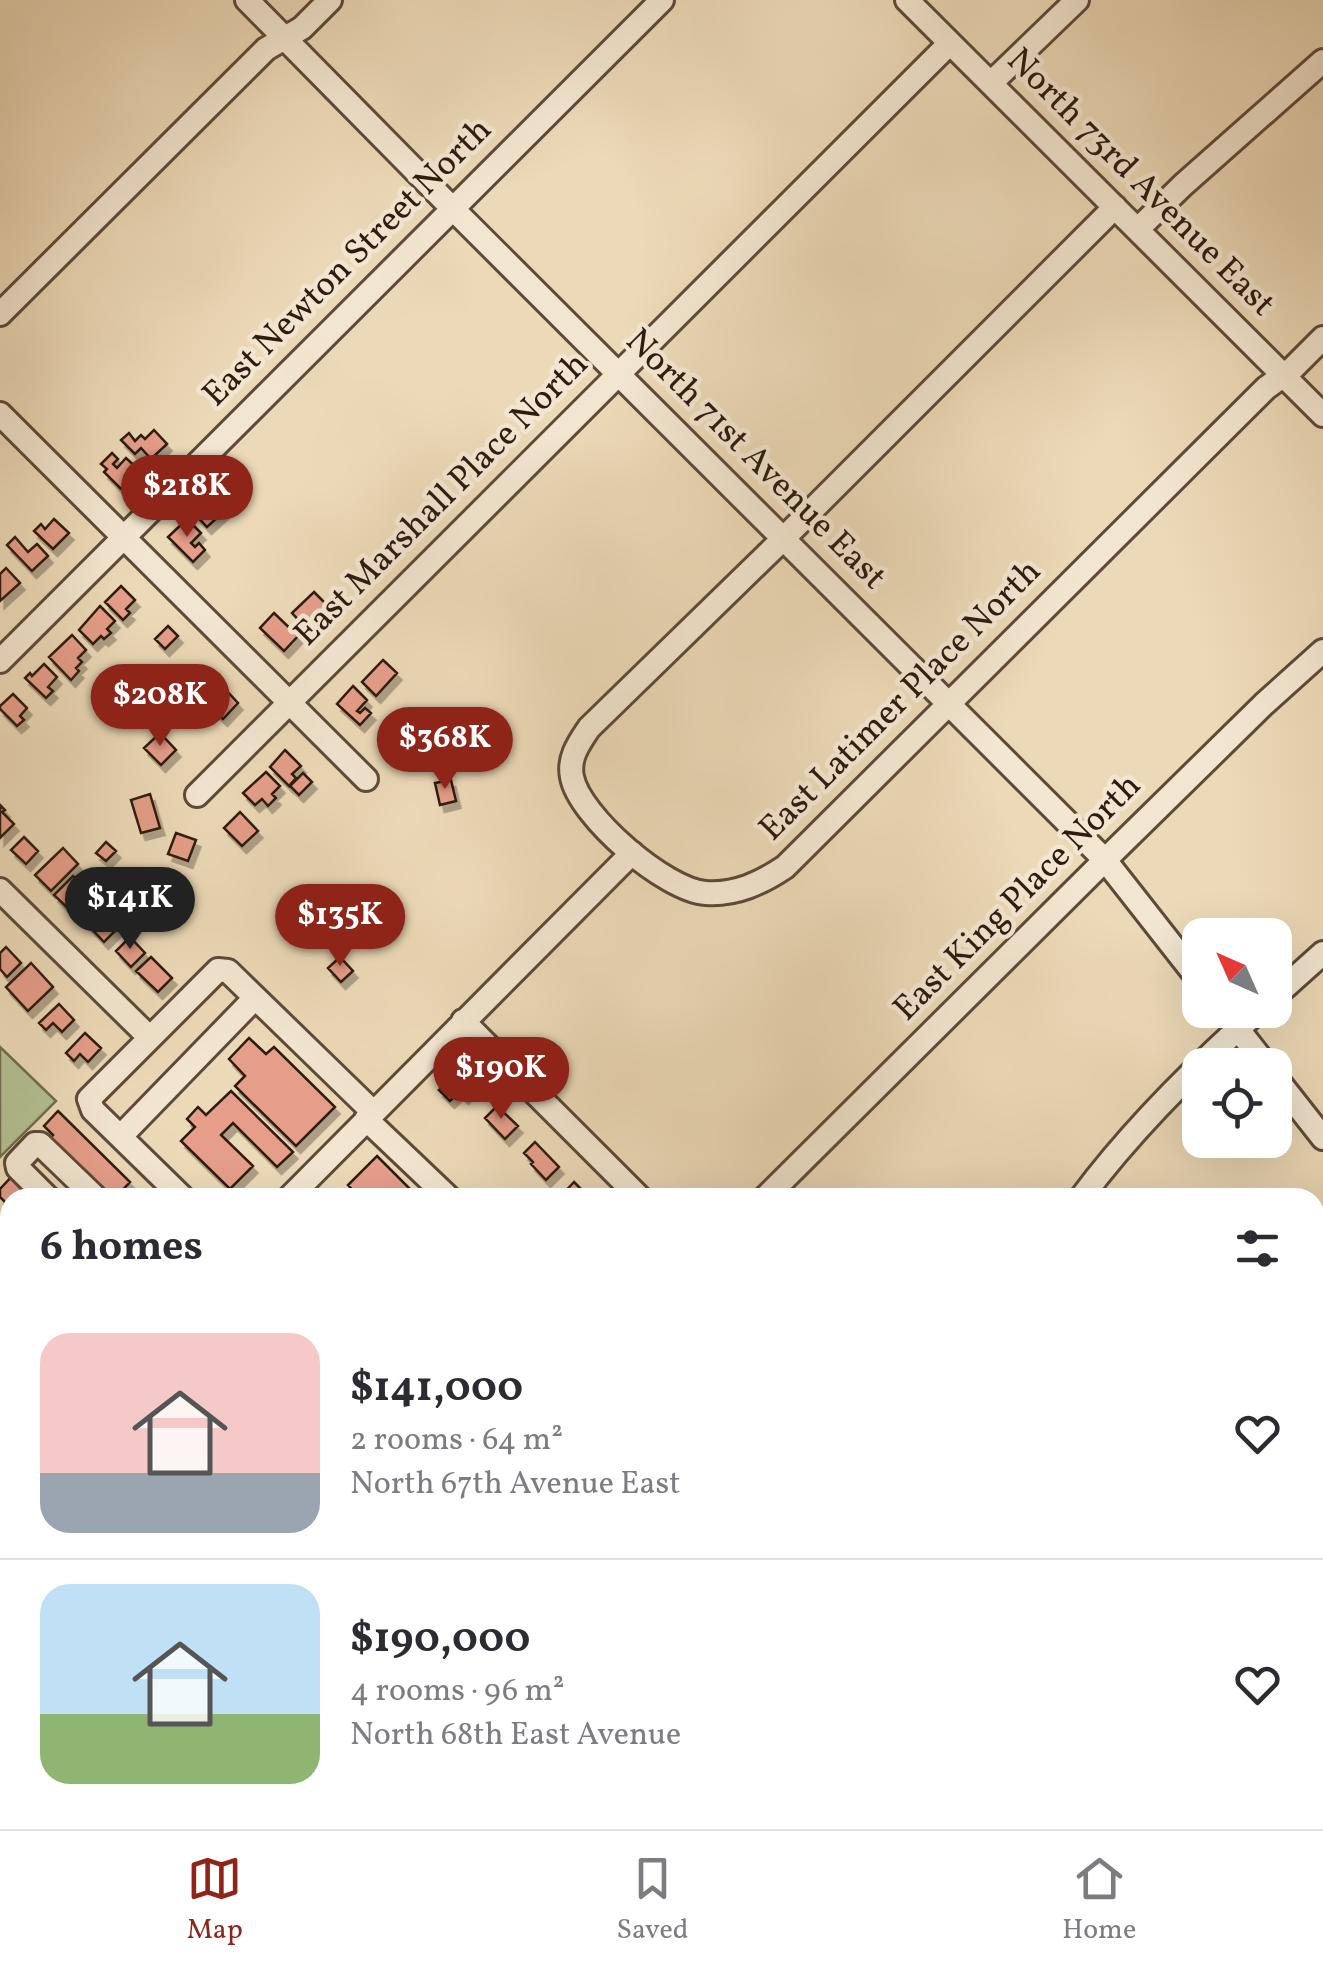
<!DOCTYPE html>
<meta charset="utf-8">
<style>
body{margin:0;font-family:Vollkorn,serif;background:#f7f7f7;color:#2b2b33;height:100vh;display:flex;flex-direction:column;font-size:38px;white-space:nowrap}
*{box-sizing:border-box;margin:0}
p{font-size:32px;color:#7c7c81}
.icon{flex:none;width:55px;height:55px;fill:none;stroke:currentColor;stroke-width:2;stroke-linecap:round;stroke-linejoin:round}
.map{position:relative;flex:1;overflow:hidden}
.panel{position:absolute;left:0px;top:1188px;width:1325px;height:642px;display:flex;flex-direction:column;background:#fff;border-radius:30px 30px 0 0;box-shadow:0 10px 40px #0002}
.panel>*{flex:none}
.needle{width:65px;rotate:315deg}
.fabs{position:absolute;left:1182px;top:918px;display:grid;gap:20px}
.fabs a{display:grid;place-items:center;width:110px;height:110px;border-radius:20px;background:#fff;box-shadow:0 10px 40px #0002;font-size:50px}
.price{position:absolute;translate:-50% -85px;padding:0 22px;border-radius:35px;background:#8f2418;color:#fff;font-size:32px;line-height:65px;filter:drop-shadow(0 2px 5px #0008)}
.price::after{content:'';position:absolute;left:50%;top:60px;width:30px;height:22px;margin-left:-15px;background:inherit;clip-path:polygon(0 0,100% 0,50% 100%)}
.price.selected{background:#222;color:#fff}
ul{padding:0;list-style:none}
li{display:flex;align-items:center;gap:30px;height:250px;padding:0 40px}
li+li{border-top:2px solid #e1e1e2}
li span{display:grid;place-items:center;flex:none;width:280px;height:200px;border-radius:30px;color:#555}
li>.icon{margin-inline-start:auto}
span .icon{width:120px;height:120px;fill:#fffc;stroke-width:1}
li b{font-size:42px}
h2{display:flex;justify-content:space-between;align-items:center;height:120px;padding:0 40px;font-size:42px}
.dock{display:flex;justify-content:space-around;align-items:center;height:140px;border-top:2px solid #e1e1e2;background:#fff;font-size:28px;color:#7c7c81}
.dock a{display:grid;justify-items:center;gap:5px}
.dock .selected{color:#8f2418}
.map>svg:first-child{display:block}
</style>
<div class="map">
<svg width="1323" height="1829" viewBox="0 0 1323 1829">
<defs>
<filter id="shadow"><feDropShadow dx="4.5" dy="7" stdDeviation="0" flood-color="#0004"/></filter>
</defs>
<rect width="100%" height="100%" fill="#ecd9b7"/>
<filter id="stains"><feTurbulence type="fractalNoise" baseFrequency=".002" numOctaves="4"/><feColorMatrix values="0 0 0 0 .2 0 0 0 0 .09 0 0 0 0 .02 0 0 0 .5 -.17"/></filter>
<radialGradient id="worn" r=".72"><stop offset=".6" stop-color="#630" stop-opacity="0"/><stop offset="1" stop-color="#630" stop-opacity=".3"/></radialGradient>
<path fill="#b3c092" stroke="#706d50" stroke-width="2.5" d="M 0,1047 L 56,1101 L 0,1157 Z"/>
<path fill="#e69e8a" stroke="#2e1a0f" stroke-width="2.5" filter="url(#shadow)" d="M 154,430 L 167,444 L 151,459 L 141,448 L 135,454 L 121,440 L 129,433 L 135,441 L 141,435 L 145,439 Z
M 112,453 L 118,459 L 113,464 L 117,468 L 126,458 L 139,470 L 121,489 L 104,472 L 107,469 L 101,464 Z
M 216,493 L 229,507 L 207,527 L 194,513 Z
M 54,519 L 69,533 L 53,549 L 34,531 L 41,524 L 45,529 Z
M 187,519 L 201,533 L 191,543 L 195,547 L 199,543 L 205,550 L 193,562 L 168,537 Z
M 15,537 L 28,552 L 37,544 L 48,556 L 32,571 L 7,545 Z
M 6,568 L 20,583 L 0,601 L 0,574 Z
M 121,586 L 135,600 L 126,609 L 130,613 L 123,620 L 105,602 Z
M 314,592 L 331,609 L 320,619 L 317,615 L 305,627 L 292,613 Z
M 100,606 L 115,621 L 107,629 L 111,633 L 104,639 L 101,636 L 93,644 L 79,630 Z
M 274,613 L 298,636 L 284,651 L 260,628 Z
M 168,626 L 178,636 L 165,649 L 155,639 Z
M 72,635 L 86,650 L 78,658 L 82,662 L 76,668 L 79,671 L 71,680 L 49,657 Z
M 383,660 L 397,673 L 376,696 L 362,682 Z
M 44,664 L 57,677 L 48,687 L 53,691 L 46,698 L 25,678 L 30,673 L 32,676 Z
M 211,676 L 218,683 L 209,692 L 216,698 L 225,689 L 238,703 L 223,719 L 195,692 Z
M 353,686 L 367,700 L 357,711 L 360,713 L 365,708 L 371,713 L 360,725 L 337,704 Z
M 13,694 L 27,708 L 20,716 L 24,720 L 17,726 L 0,709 L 0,706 Z
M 160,733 L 176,750 L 161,765 L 144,748 Z
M 285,750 L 301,766 L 292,774 L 296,778 L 289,786 L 270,767 Z
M 266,772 L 280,786 L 272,794 L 276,798 L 268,806 L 262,799 L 255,805 L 243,793 Z
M 303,773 L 312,782 L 299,795 L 290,786 Z
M 451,780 L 456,801 L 440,805 L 435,783 Z
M 150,794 L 160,828 L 141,833 L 131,800 Z
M 0,805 L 5,810 L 2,812 L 14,824 L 0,838 Z
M 240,812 L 258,831 L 242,846 L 224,828 Z
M 176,833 L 196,840 L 188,861 L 168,854 Z
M 24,837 L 38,851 L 26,864 L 11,850 Z
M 106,842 L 116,851 L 106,861 L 96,853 Z
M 63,848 L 78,864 L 51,891 L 35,875 Z
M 73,876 L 86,888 L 95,879 L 105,888 L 77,917 L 54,895 Z
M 158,897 L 166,906 L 156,916 L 147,907 Z
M 108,906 L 114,912 L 108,918 L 118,928 L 104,942 L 88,925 Z
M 130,937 L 145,953 L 131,967 L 116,951 Z
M 6,947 L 21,963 L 7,977 L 0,969 L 0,953 Z
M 151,957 L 172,978 L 158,992 L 136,971 Z
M 340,957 L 353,971 L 341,982 L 328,968 Z
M 31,963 L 53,987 L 28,1011 L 6,987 Z
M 59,1004 L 74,1020 L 62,1032 L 53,1023 L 46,1030 L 39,1023 Z
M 85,1033 L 101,1048 L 88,1062 L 80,1054 L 74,1061 L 66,1053 Z
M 249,1038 L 266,1054 L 274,1047 L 335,1107 L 296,1146 L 235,1086 L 245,1076 L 229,1059 Z
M 461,1069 L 476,1084 L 464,1097 L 459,1092 L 450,1101 L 439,1090 L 445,1085 L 446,1086 Z
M 231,1091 L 293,1152 L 277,1167 L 233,1123 L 221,1135 L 253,1166 L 230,1189 L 181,1141 L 195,1127 L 187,1119 L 198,1107 L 206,1115 Z
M 497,1106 L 518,1126 L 505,1139 L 485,1118 Z
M 58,1111 L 130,1182 L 115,1198 L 104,1198 L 47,1141 L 53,1135 L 44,1126 Z
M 535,1142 L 559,1167 L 546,1180 L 531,1164 L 533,1162 L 524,1153 Z
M 377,1156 L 419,1198 L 381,1198 L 377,1193 L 372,1198 L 360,1198 L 348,1185 Z
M 16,1172 L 41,1198 L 10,1198 L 10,1207 L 0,1197 L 0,1189 Z
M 574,1182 L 590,1198 L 564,1198 L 562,1195 Z
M 10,1590 L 10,1631 L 0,1621 L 0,1600 Z
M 256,1820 L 293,1820 L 284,1829 L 271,1823 L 265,1829 Z
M 586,1820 L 649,1820 L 640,1829 L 577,1829 Z"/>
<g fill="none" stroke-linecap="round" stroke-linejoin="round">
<g stroke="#5e4a39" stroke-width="28">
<path id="minor" d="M 247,0 L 452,208 L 1105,860 L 1200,981
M 907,0 L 1323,415
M 991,83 L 1077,0
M 1115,207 L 784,538 L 589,728 C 579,743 568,758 572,777 C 579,816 666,891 706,893 C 736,895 761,883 785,867 L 1266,388 L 1292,369 L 1323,338
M 1138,229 L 1183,185 L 1323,61
M 0,314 L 266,49 L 302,28 L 330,0
M 0,414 L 366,779
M 0,661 L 662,0
M 197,795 L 950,43
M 0,890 L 150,1038
M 1275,996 L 1323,953
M 1223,1010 L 1266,1065
M 463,1021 L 640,1198
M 1275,1077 L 1323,1138
M 366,1119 L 449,1198
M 121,1136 L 255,998
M 48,1198 L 18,1168 L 17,1163 L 35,1144 L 40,1144 L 96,1198
M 183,1198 L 93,1110 L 89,1099 L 218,970 L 228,971 L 373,1112
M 289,1198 L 632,853
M 765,1198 L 1105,860 L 1264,704 L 1323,651
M 1081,1198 C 1133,1128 1195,1067 1259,1010
M 1315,1251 L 1323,1242
M 0,1377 L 10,1387
M 0,1489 L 10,1479
M 1315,1574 L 1323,1566
M 0,1663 L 10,1673
M 907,1820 L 916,1829
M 38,1829 L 47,1820
M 498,1829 L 507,1820
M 1063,1829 L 1072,1820"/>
</g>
<g stroke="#2e1a0f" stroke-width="35">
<path id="major" d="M 0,1733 L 10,1743
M 87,1820 L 96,1829"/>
</g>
<use href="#minor" stroke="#f3e6d0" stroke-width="22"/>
<use href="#major" stroke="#ecd9b7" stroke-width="30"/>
</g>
<g text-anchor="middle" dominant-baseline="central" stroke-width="9" stroke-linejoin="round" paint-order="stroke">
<g font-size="35" fill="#2e1a0f" stroke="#f3e6d0">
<text transform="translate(1140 183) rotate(45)">North 73rd Avenue East</text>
<text transform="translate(348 263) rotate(-45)">East Newton Street North</text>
<text transform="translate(755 460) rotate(45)">North 71st Avenue East</text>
<text transform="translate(442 500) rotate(-45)">East Marshall Place North</text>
<text transform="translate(901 701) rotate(-45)">East Latimer Place North</text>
<text transform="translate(1018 898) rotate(-45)">East King Place North</text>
</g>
</g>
<rect width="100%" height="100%" filter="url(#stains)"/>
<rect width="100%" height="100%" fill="url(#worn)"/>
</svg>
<div class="fabs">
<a><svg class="needle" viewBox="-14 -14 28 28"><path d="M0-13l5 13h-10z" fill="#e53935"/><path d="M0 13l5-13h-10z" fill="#7c7c81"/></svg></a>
<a><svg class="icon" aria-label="locate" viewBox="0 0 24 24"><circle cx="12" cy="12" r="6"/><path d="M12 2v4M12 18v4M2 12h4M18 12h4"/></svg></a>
</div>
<b class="price" style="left:187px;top:540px">$218K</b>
<b class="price" style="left:160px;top:749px">$208K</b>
<b class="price" style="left:445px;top:792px">$368K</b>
<b class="price selected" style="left:130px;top:952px">$141K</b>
<b class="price" style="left:340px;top:969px">$135K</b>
<b class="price" style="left:501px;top:1122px">$190K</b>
<section class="panel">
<h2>6 homes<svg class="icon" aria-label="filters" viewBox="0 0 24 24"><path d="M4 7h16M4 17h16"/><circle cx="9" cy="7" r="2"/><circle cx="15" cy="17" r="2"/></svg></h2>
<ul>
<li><span style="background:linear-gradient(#f6c9c9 70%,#9aa5b1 0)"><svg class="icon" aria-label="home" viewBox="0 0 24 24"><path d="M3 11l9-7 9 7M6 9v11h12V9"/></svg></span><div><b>$141,000</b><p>2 rooms · 64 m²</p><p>North 67th Avenue East</p></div><svg class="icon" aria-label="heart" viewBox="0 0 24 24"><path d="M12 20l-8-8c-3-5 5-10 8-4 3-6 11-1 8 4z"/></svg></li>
<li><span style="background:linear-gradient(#bfe0f5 65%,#8fb573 0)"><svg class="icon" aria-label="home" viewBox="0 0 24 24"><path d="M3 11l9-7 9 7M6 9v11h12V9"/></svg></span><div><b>$190,000</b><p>4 rooms · 96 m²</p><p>North 68th East Avenue</p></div><svg class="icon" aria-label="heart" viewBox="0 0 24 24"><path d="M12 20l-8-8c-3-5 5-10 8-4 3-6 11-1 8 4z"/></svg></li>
</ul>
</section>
</div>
<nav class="dock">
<a class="selected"><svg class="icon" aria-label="map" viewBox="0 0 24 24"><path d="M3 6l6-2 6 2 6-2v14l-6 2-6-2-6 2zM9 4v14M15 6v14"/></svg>Map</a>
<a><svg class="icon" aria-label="saved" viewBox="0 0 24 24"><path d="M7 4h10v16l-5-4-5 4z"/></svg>Saved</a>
<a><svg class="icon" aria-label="home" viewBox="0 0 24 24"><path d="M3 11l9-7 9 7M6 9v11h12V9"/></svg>Home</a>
</nav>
